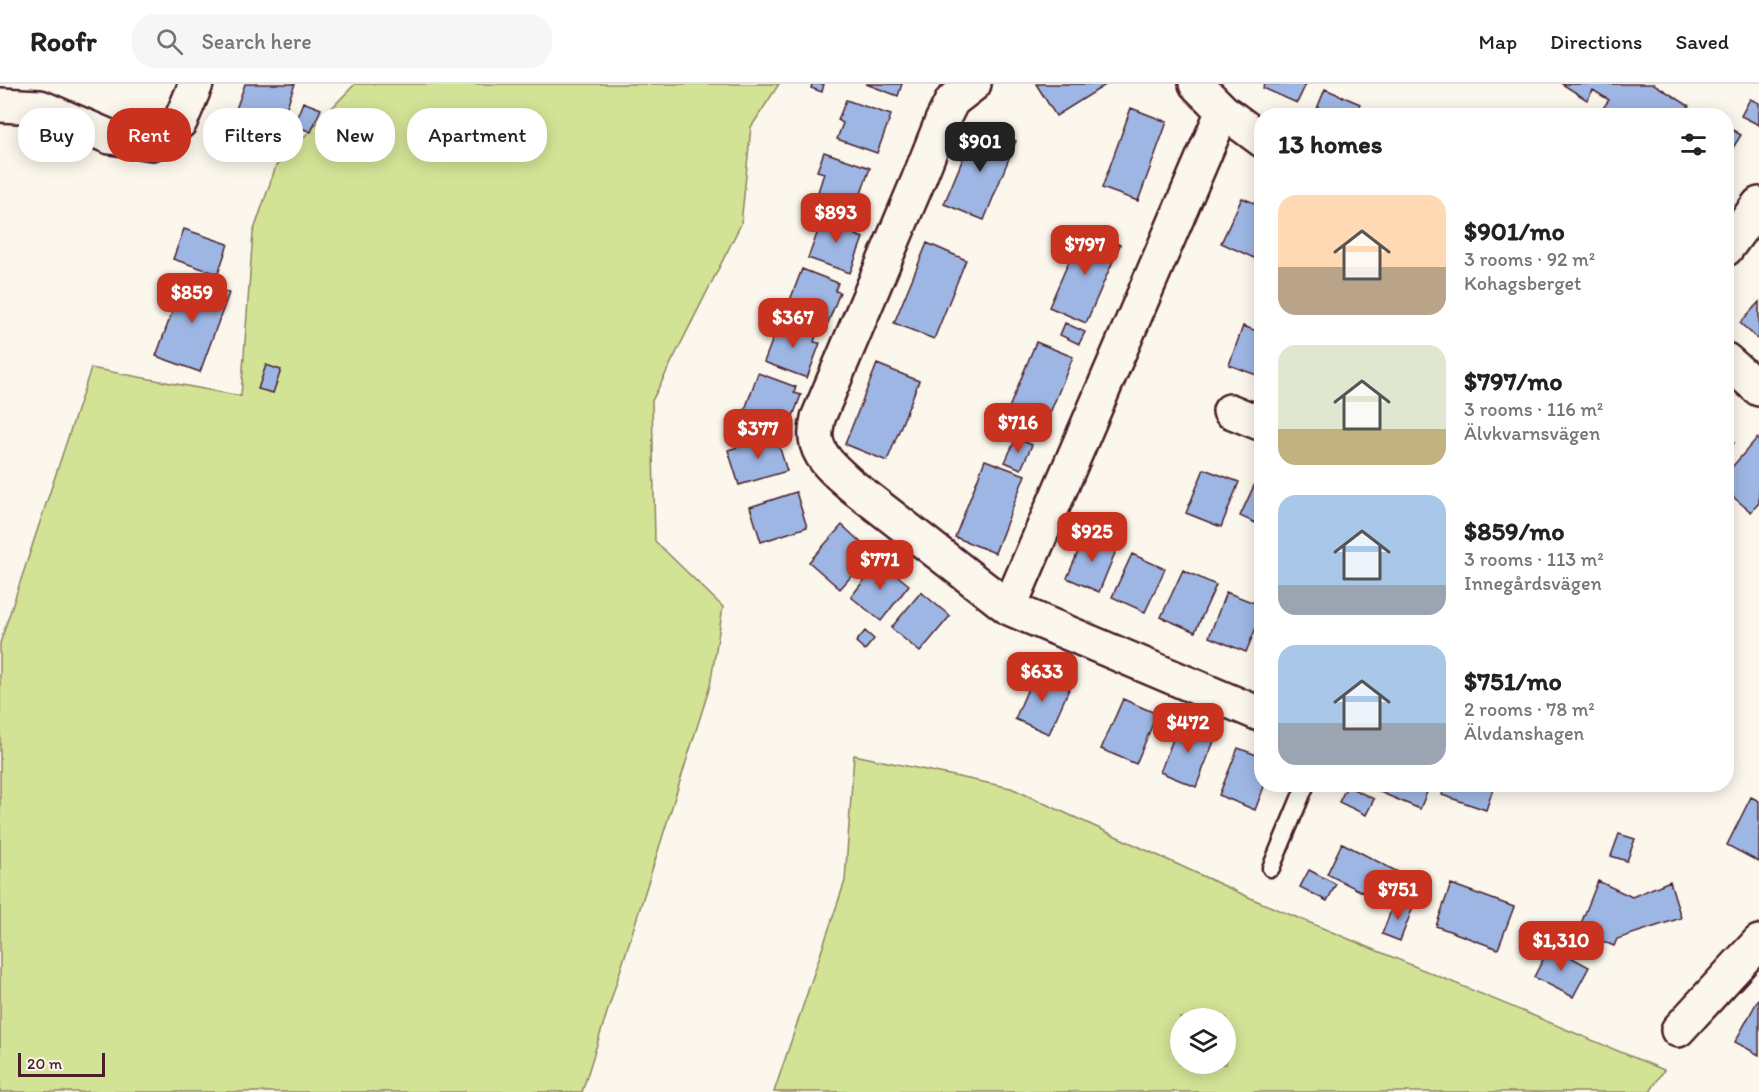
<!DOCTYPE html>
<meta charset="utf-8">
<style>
body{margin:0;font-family:Itim,sans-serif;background:#f6f6f6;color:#222;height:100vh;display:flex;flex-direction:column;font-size:22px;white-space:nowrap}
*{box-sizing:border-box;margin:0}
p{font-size:20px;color:#767676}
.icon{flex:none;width:33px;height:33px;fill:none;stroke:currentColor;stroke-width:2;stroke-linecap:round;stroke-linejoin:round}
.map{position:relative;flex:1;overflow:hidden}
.sheet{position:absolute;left:1254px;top:24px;width:480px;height:684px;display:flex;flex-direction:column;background:#fff;border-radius:24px;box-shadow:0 3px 15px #0003}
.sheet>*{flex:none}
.banner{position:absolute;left:18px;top:24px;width:570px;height:54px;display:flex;gap:12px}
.fabs{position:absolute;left:1170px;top:924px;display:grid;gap:12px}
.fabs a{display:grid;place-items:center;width:66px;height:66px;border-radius:50%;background:#fff;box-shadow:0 3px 15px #0003;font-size:30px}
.scale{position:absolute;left:18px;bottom:15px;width:87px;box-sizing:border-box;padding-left:6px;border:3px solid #4a1f2b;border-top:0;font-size:16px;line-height:21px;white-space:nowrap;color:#4a1f2b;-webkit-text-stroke:4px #fbf7ec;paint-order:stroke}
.price{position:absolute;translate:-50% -51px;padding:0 14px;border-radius:12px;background:#c8321e;color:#fff;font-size:20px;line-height:39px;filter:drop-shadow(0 2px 3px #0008)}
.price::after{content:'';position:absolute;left:50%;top:36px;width:18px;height:14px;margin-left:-9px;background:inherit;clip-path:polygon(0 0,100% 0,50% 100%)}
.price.selected{background:#222;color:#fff}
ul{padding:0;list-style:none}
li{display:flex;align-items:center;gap:18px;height:150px;padding:0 24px}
li span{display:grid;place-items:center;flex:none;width:168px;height:120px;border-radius:18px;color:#555}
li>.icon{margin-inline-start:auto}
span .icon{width:72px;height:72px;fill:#fffc;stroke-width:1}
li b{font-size:26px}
h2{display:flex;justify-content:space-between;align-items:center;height:72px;padding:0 24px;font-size:26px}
.chip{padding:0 21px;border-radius:24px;background:#fff;box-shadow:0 3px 15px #0003;font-size:21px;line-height:54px}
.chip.selected{background:#c8321e;color:#fff}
header{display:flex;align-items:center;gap:36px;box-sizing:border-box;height:84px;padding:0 30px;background:#fff;border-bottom:2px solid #e0e0e0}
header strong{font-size:28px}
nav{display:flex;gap:33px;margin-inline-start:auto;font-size:21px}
.search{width:420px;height:54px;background:#f6f6f6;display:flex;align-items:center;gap:15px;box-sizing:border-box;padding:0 21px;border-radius:24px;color:#767676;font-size:22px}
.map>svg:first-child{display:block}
</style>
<header>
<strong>Roofr</strong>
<div class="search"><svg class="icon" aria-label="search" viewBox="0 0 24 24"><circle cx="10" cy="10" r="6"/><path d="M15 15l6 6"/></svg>Search here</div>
<nav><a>Map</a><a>Directions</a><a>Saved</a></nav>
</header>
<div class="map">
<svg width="1759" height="1008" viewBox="0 0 1759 1008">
<rect width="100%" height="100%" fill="#fbf7ec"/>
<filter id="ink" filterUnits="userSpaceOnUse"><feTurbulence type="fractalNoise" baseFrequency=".0167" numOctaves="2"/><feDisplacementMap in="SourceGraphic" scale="12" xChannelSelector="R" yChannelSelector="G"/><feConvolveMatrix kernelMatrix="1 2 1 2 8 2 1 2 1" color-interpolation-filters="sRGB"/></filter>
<g filter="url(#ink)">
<path fill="#d3e396" stroke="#8e8160" stroke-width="1.5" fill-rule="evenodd" d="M 355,0 L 779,0 L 751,43 L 741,140 L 652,317 L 655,457 L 723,523 L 710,602 L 582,1008 L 0,1008 L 0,559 L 91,284 L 241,312 L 253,149 L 276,82 Z
M 854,671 L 1011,704 L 1255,816 L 1664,986 L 1650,1008 L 774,1008 L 845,797 ZM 1180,934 L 1226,934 L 1226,980 L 1180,980 Z"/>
<path fill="#9db6e3" stroke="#4a1f2b" stroke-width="1.5" d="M 245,0 L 295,0 L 279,44 L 235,28 Z
M 812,0 L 824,0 L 822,8 L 811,4 Z
M 866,0 L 902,0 L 898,12 Z
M 1036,0 L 1107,0 L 1056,32 Z
M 1265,0 L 1306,0 L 1297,19 L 1263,4 Z
M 1562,0 L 1654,0 L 1689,22 L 1683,32 L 1615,32 L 1603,24 L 1609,16 L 1593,6 L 1587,16 Z
M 1325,5 L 1360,20 L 1355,32 L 1314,32 Z
M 1750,15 L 1759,19 L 1759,41 L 1741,32 Z
M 846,16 L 891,31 L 877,69 L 837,55 L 843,39 L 838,36 Z
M 303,18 L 321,25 L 311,48 L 294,41 Z
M 1131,24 L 1167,38 L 1138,117 L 1102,104 Z
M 977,41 L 1016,57 L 984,136 L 944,120 Z
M 1726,42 L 1741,51 L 1726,75 Z
M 824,68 L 870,84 L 857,121 L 818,108 L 824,89 L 817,87 Z
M 1242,114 L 1262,122 L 1262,156 L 1254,174 L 1221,159 Z
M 824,131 L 859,144 L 856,151 L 863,154 L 850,189 L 808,174 Z
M 184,145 L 228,160 L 218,190 L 173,175 Z
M 1083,145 L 1120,161 L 1086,239 L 1049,223 Z
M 927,159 L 966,176 L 934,255 L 894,239 Z
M 802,185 L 838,199 L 835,207 L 840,208 L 828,239 L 787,224 Z
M 185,193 L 229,209 L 200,288 L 156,272 Z
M 1759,218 L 1759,256 L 1740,239 Z
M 780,236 L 817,249 L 814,258 L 820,259 L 807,294 L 764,278 Z
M 1065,239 L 1085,248 L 1079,260 L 1060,251 Z
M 1243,242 L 1262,249 L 1262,293 L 1229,281 Z
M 1036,258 L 1073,273 L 1041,351 L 1004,336 Z
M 877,280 L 919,297 L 887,377 L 845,360 Z
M 266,281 L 281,286 L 273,309 L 258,305 Z
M 758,289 L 796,303 L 794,309 L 801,311 L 787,348 L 743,331 Z
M 776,352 L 787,387 L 739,401 L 728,366 Z
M 1726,353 L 1734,359 L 1726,368 Z
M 1016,354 L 1032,361 L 1021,385 L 1005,378 Z
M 1757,354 L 1759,356 L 1759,419 L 1751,428 L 1726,407 L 1726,390 Z
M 985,376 L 1025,391 L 995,469 L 955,453 Z
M 1204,385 L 1239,398 L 1221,443 L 1186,429 Z
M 1259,391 L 1262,392 L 1262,442 L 1240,432 Z
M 796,408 L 807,443 L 761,458 L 750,423 Z
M 842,441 L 872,469 L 840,505 L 809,478 Z
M 1085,451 L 1117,464 L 1099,508 L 1067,494 Z
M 1132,470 L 1165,485 L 1145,528 L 1112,513 Z
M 879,477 L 909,501 L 881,537 L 851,513 Z
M 1183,486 L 1216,501 L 1195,548 L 1161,533 Z
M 921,508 L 950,532 L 920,568 L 891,544 Z
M 1226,508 L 1262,522 L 1262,529 L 1246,568 L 1209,553 Z
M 865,547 L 874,555 L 865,566 L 856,558 Z
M 1035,588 L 1070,603 L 1049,650 L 1015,635 Z
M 1123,615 L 1157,630 L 1136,680 L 1101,665 Z
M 1180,638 L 1216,652 L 1196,703 L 1160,688 Z
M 1238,664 L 1262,673 L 1262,700 L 1265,700 L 1255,726 L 1219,711 Z
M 1369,700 L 1428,700 L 1430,701 L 1420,725 L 1368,703 Z
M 1445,700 L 1489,700 L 1494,702 L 1486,726 L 1442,711 Z
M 1347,702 L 1374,715 L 1366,731 L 1339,718 Z
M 1751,713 L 1759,717 L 1759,778 L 1727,761 Z
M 1619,750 L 1635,755 L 1627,777 L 1611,772 Z
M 1342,759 L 1398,788 L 1382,818 L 1327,790 Z
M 1309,786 L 1336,800 L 1327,817 L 1300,803 Z
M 1598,797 L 1632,813 L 1670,797 L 1681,834 L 1617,855 L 1614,862 L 1578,847 Z
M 1451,800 L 1514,823 L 1498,865 L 1436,842 Z
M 1395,816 L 1413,823 L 1400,857 L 1382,850 Z
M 1550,862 L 1589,883 L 1573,913 L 1534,893 Z
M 1759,914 L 1759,971 L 1735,958 Z"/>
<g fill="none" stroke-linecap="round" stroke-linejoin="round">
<g stroke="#4a1f2b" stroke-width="21">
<path id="service" d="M 1271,784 L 1306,700"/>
</g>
<g stroke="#4a1f2b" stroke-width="38">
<path id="minor" d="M 974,0 L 952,17 L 942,37 L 918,97 L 818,334 C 817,340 815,348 816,354 C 818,374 837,388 851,401 L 1009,524 L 1262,631
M 1196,0 L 1223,27 L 1262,56
M 0,21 L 40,23 L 110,53 L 152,59 L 180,38 L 196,0
M 1726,165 L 1759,120
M 1726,276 L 1759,305
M 1230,327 L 1262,340
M 1009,524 L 1223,27
M 1678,946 L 1759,858"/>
</g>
<use href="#service" stroke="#fbf7ec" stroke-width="16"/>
<use href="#minor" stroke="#fbf7ec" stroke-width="33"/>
</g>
</g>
</svg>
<div class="fabs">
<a><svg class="icon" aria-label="layers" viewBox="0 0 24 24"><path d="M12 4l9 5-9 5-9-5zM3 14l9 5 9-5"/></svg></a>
</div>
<div class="scale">20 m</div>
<b class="price selected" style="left:980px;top:89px">$901</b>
<b class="price" style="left:836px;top:160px">$893</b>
<b class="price" style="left:1085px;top:192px">$797</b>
<b class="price" style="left:192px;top:240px">$859</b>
<b class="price" style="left:793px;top:265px">$367</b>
<b class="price" style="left:1018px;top:370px">$716</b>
<b class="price" style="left:758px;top:376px">$377</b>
<b class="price" style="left:1092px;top:479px">$925</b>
<b class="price" style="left:880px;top:507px">$771</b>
<b class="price" style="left:1042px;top:619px">$633</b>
<b class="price" style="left:1188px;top:670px">$472</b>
<b class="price" style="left:1398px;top:837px">$751</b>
<b class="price" style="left:1561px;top:888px">$1,310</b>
<div class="banner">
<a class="chip">Buy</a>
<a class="chip selected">Rent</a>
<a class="chip">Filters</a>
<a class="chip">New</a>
<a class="chip">Apartment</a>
</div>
<section class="sheet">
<h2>13 homes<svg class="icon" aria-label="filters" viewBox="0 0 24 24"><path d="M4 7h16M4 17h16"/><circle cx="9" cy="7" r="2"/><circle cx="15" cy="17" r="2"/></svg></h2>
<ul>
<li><span style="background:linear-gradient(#ffd9b3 60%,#b9a48a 0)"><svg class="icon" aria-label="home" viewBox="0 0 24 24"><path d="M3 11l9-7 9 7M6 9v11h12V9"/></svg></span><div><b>$901/mo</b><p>3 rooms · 92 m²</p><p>Kohagsberget</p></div></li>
<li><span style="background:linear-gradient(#dfe7d0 70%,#c2b280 0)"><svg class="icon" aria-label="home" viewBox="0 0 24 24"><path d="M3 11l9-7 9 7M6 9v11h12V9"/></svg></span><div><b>$797/mo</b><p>3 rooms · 116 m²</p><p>Älvkvarnsvägen</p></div></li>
<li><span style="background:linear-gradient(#a9c7e8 75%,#9aa5b1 0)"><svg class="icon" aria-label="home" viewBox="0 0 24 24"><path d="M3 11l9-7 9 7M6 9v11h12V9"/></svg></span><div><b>$859/mo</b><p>3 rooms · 113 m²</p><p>Innegårdsvägen</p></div></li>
<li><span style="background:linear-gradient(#a9c7e8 65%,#9aa5b1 0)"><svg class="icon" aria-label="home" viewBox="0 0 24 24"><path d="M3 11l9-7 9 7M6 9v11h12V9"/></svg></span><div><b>$751/mo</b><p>2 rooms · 78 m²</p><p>Älvdanshagen</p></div></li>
</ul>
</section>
</div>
